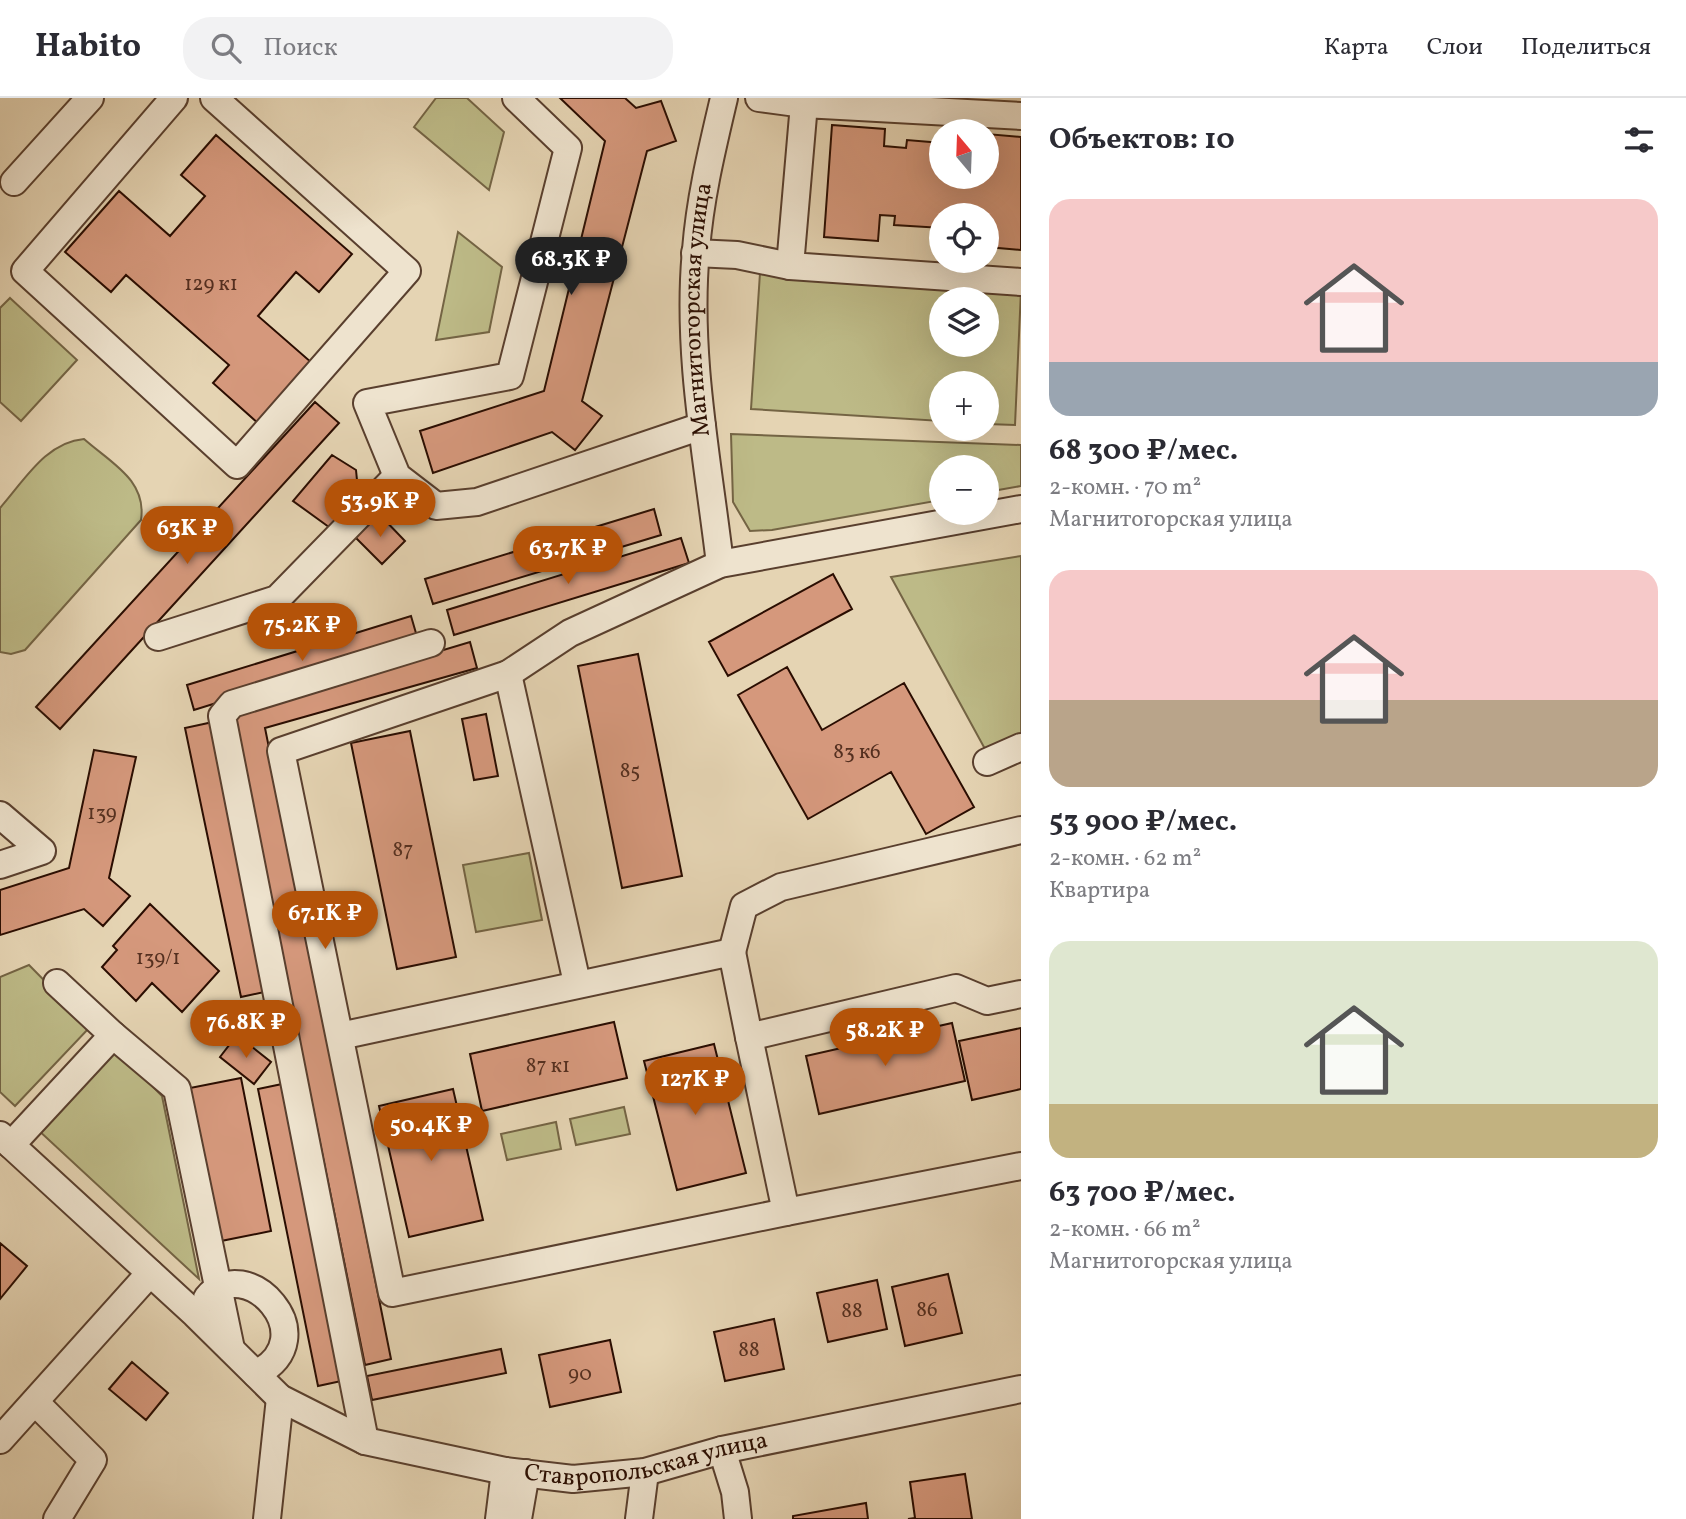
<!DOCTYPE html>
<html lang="ru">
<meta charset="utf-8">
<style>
body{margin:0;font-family:Vollkorn,serif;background:#f2f2f3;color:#2b2b33;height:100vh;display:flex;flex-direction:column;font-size:26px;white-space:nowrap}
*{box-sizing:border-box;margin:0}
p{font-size:23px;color:#7c7c81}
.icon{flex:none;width:38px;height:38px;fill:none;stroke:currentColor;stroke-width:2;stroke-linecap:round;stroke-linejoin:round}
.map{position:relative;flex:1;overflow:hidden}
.side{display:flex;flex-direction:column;background:#fff;width:665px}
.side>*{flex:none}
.needle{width:46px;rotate:341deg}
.fabs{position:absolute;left:929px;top:21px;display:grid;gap:14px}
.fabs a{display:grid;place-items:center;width:70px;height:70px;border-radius:50%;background:#fff;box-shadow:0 7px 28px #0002;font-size:35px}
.price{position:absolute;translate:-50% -60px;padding:0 16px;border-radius:24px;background:#b45309;color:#fff;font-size:23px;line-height:46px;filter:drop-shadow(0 2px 4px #0008)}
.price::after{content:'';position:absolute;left:50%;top:42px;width:21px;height:16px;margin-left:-10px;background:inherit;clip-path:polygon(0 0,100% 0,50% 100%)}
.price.active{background:#222;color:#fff}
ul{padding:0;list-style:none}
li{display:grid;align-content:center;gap:14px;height:371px;padding:0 28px}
li span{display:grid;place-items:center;height:217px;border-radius:21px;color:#555}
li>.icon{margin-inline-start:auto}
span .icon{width:126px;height:126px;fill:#fffc;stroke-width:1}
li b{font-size:30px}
h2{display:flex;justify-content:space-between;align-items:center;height:84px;padding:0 28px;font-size:30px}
header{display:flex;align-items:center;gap:42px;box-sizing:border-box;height:98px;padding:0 35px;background:#fff;border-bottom:2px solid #e1e1e2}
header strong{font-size:33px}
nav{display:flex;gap:38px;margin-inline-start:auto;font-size:24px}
.search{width:490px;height:63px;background:#f2f2f3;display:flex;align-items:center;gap:18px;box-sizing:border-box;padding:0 24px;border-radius:28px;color:#7c7c81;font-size:26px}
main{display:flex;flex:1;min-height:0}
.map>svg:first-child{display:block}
</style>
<header>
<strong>Habito</strong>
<div class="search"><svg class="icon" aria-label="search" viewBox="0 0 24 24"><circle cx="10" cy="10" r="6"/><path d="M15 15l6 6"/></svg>Поиск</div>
<nav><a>Карта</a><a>Слои</a><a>Поделиться</a></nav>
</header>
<main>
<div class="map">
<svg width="1021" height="1421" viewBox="0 0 1021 1421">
<rect width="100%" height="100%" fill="#e5d4b3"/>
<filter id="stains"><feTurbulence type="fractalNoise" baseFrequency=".00286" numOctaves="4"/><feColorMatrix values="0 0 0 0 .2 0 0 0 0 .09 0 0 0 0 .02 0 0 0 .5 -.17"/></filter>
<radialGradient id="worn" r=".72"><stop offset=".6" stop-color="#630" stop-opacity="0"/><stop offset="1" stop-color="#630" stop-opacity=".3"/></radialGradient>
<path fill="#bdba87" stroke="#746444" stroke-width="2" fill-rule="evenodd" d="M 436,0 L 467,0 L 504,34 L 489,92 L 414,29 Z
M 458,134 L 502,169 L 489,234 L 436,242 Z
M 760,175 L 1021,192 L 1015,327 L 987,326 L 987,285 L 942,285 L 941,323 L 751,311 ZM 942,201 L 987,201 L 987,247 L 942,247 Z
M 10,200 L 77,262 L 21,323 L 0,304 L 0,210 Z
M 731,336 L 1021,347 L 1021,388 L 987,394 L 987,369 L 942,369 L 941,402 L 772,432 L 750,433 L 733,404 Z
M 84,341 C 111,365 147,382 141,422 L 25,552 L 11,556 L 0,554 L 0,410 C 24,383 46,344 84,341 Z
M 1021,458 L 1021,637 L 985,651 L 891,479 Z
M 529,755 L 542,822 L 476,834 L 463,767 Z
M 29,867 L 90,929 L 15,1008 L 0,994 L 0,879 Z
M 114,949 L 162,998 L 199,1181 L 36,1030 Z
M 624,1009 L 630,1036 L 576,1047 L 570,1021 Z
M 556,1024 L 561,1051 L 507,1062 L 501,1036 Z"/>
<path fill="#d5987c" stroke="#2a0d01" stroke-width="2" d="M 560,0 L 625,0 L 636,10 L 661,3 L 676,43 L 647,53 L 582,303 L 602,318 L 575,352 L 552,334 L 433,375 L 420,333 L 544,293 L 605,43 Z
M 832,27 L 885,31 L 884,48 L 906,50 L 907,42 L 942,45 L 942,79 L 987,79 L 987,36 L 1021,39 L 1021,152 L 987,149 L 987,117 L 942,117 L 942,130 L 894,127 L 895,118 L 880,117 L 878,143 L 824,139 Z
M 216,37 L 352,156 L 319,194 L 296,174 L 258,218 L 312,265 L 259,326 L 213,285 L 229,267 L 126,177 L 111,194 L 65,154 L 119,93 L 170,138 L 205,98 L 181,77 Z
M 315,304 L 339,325 L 60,631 L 36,609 Z
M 332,357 L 356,372 L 359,403 L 333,432 L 293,403 Z
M 654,411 L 661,437 L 433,506 L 425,481 Z
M 379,416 L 405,443 L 382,466 L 355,439 Z
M 681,440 L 689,465 L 454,537 L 447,512 Z
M 833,476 L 852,511 L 728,578 L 709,544 Z
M 411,518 L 418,542 L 194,612 L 187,587 Z
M 470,544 L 477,570 L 265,630 L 391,1261 L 365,1267 L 233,615 Z
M 638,556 L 682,778 L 622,790 L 578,568 Z
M 787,569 L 822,632 L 904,585 L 974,709 L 926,736 L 891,674 L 808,721 L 738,597 Z
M 486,616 L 498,678 L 474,682 L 462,621 Z
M 213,624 L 269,893 L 241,899 L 185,630 Z
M 410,633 L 456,859 L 397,871 L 351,645 Z
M 94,652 L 136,659 L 109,780 L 130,798 L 103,828 L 84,811 L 0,837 L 0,792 L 69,770 Z
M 150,806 L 219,873 L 182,914 L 152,885 L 136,903 L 102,869 L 117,852 L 113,848 Z
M 614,924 L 627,980 L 482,1013 L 470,956 Z
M 952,925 L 965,983 L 819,1016 L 806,958 Z
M 1021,930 L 1021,991 L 972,1002 L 959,943 Z
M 237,937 L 271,964 L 254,986 L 220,959 Z
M 714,946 L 746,1075 L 677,1092 L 644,963 Z
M 241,980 L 271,1133 L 221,1143 L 190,990 Z
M 287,985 L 346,1282 L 318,1288 L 258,991 Z
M 453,991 L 483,1122 L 409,1139 L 379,1008 Z
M 0,1145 L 27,1168 L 0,1201 Z
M 948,1176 L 962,1235 L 905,1248 L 892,1189 Z
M 877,1182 L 887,1231 L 828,1244 L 817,1195 Z
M 774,1221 L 784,1271 L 725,1283 L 714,1234 Z
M 610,1242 L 621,1294 L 550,1309 L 539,1257 Z
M 501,1251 L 506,1275 L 372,1302 L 367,1278 Z
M 132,1264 L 168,1295 L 146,1322 L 109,1291 Z
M 965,1376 L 972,1421 L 908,1421 L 915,1420 L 910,1384 Z
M 866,1405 L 868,1421 L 793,1421 L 793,1418 Z"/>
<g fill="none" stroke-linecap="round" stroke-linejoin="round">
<g stroke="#593f2e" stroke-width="30">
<g id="minor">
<path d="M 174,0 L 25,173 L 237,367 L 407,173 L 214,0"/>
<path d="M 516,0 L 568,50 L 510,278 L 367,305 L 397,378 L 436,408 L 477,404 L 702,328"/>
<path d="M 759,0 L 804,6"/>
<path d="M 1021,18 L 804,6 L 790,168 L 1021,184"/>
<path d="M 14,84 L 90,0"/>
<path d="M 695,155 L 737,157 L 790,168"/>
<path id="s1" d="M 720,466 C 708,363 686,256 696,152 C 700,100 712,51 724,0"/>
<path d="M 158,539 L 277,501 L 397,378"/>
<path d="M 508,576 L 577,885"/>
<path d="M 987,664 L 1021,649"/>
<path d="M 0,717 L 42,753 L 0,767"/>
<path d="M 732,854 L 744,808 L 781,789 L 1021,732"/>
<path d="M 113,937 L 177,991 L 231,1251"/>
<path d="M 340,938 L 732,854 L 749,939 L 956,890 L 987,903 L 1021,896"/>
<path d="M 749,939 L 786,1114 L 1021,1068"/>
<path id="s2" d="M 0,1037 L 195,1216 L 280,1300 L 365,1343 L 505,1373 L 573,1381 L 645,1374 L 722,1352 L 1021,1291"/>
<path d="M 11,1047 L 113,937 L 57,885"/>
<path d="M 786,1114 L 392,1195 L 281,653 L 508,576 L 570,535 L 720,466 L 1021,411"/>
<path d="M 207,1200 C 245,1152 328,1239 256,1276"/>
<path d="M 35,1304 L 93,1362 L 57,1421"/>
<path d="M 0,1342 L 150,1175"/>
<path d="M 365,1343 L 222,618 L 232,606 L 431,545"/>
<path d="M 722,1352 L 735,1394 L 738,1421"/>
<path d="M 267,1421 L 280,1300"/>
<path d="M 499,1421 L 505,1373"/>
<path d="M 518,1421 L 526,1375"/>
<path d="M 639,1421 L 645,1374"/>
</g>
</g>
<use href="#minor" stroke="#eee3ce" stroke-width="26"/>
</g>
<g text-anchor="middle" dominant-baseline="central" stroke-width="6" stroke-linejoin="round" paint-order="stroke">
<g font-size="21" fill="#553020">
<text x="211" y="186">129 к1</text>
<text x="857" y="654">83 к6</text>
<text x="630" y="673">85</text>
<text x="102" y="715">139</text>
<text x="403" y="752">87</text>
<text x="158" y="860">139/1</text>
<text x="548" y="968">87 к1</text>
<text x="927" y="1212">86</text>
<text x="852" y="1213">88</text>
<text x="749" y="1252">88</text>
<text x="580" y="1276">90</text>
</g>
<g font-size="24" fill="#2a0d01" stroke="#eee3ce">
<text stroke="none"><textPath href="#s1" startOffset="256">Магнитогорская улица</textPath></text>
<text stroke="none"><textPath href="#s2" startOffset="766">Ставропольская улица</textPath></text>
</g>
</g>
<rect width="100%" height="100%" filter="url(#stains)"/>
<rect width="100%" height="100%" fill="url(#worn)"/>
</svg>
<div class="fabs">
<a><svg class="needle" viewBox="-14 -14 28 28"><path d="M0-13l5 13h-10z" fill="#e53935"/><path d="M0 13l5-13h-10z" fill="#7c7c81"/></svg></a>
<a><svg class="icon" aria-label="locate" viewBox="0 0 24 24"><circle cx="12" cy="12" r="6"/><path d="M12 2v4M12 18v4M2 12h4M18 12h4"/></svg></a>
<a><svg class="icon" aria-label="layers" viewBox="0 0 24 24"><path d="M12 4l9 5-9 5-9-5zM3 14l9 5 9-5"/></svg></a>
<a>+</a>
<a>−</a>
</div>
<b class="price active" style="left:571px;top:199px">68.3K ₽</b>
<b class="price" style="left:380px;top:441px">53.9K ₽</b>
<b class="price" style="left:187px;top:468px">63K ₽</b>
<b class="price" style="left:568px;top:488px">63.7K ₽</b>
<b class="price" style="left:302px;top:565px">75.2K ₽</b>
<b class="price" style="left:325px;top:853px">67.1K ₽</b>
<b class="price" style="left:246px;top:962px">76.8K ₽</b>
<b class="price" style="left:885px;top:970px">58.2K ₽</b>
<b class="price" style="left:695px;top:1019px">127K ₽</b>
<b class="price" style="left:431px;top:1065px">50.4K ₽</b>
</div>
<section class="side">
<h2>Объектов: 10<svg class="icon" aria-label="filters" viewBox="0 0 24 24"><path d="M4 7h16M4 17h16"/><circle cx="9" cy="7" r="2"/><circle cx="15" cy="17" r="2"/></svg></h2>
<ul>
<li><span style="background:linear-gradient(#f6c9c9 75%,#9aa5b1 0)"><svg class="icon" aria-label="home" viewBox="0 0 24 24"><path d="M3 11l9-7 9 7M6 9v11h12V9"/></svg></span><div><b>68 300 ₽/мес.</b><p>2-комн. · 70 m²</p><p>Магнитогорская улица</p></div></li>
<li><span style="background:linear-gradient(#f6c9c9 60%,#b9a48a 0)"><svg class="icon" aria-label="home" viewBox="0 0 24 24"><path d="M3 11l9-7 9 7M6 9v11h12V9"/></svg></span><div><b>53 900 ₽/мес.</b><p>2-комн. · 62 m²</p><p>Квартира</p></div></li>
<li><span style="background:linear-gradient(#dfe7d0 75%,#c2b280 0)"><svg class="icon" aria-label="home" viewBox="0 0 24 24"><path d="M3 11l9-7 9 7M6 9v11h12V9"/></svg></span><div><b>63 700 ₽/мес.</b><p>2-комн. · 66 m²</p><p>Магнитогорская улица</p></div></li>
</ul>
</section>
</main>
